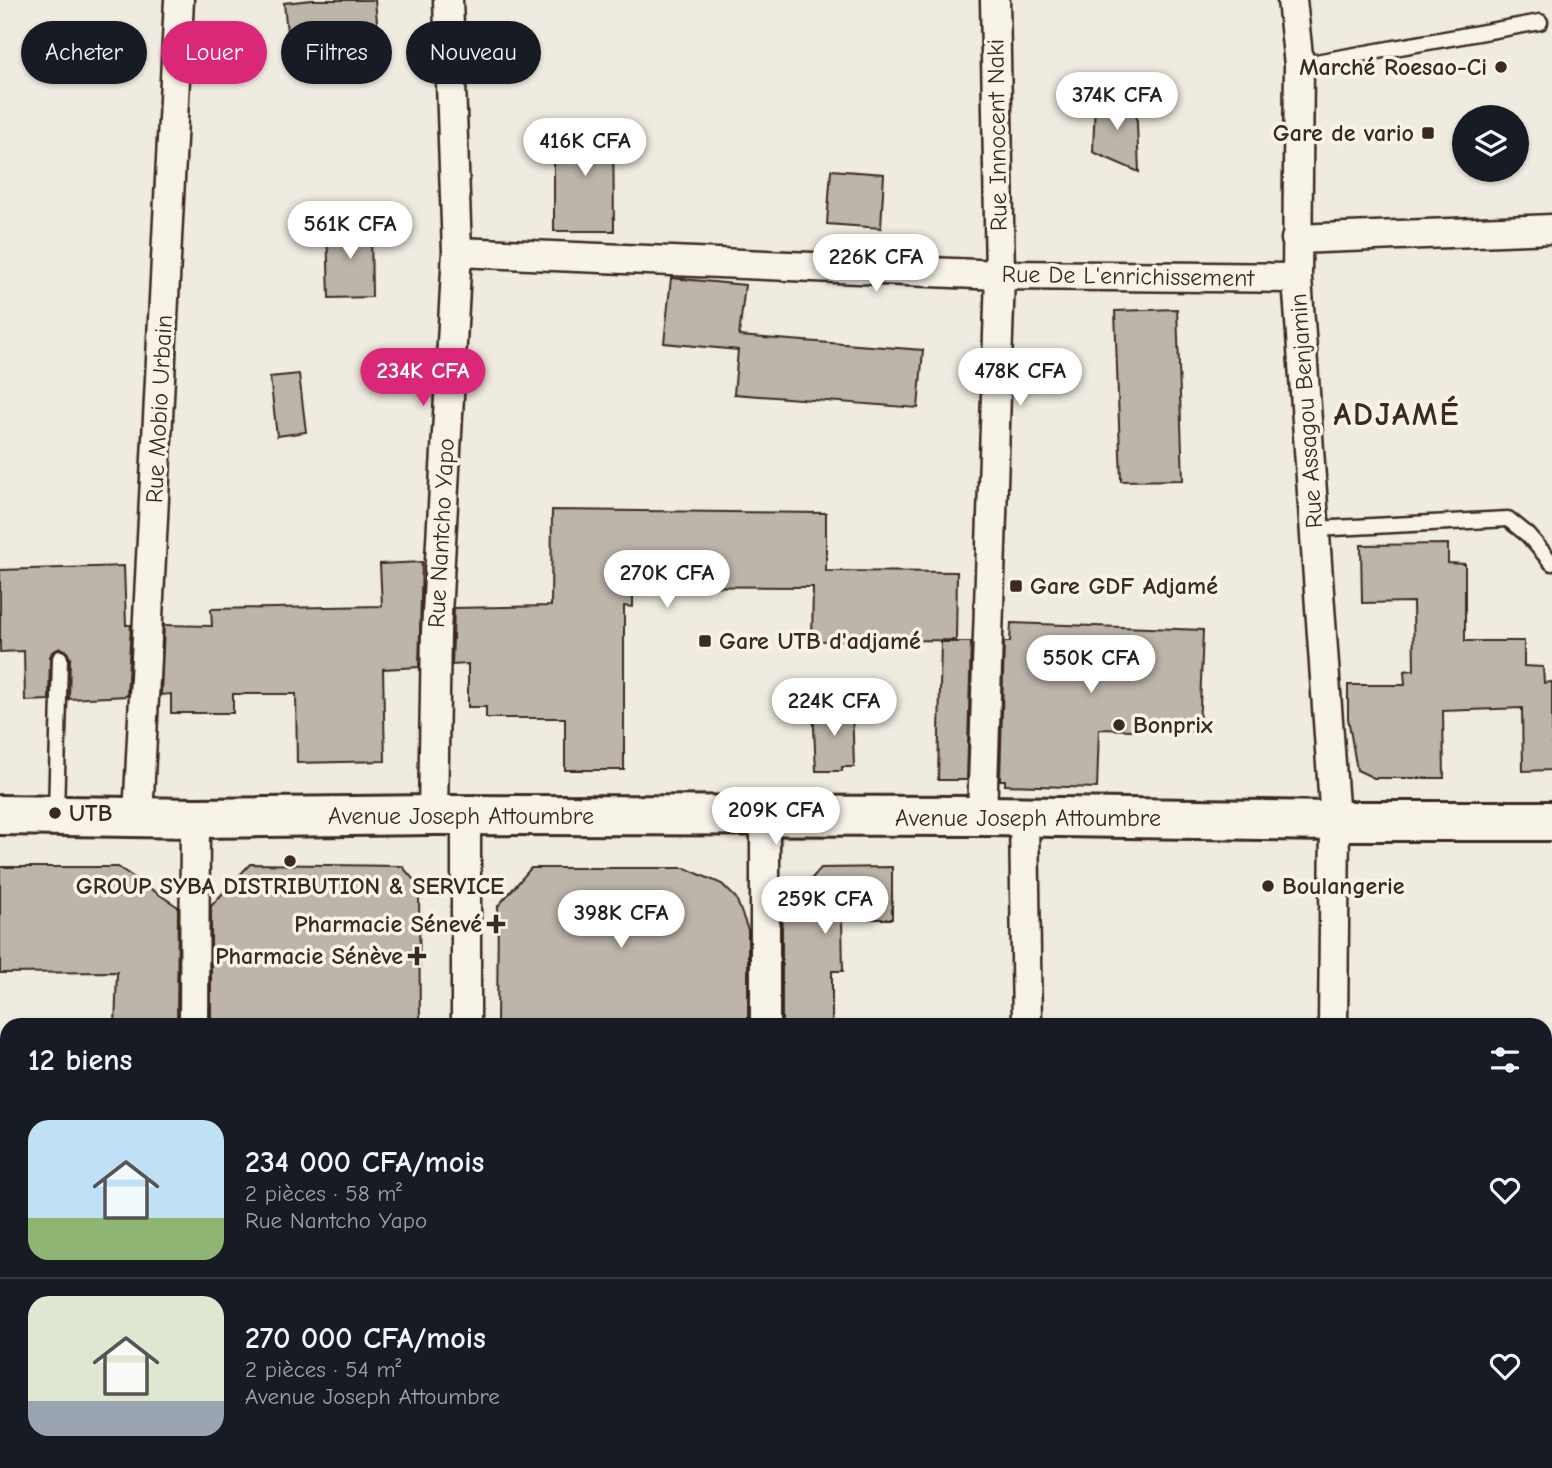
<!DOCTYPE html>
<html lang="fr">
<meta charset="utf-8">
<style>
body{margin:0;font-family:"Comic Neue",sans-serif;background:#20242c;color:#f1f3f6;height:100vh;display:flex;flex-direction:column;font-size:26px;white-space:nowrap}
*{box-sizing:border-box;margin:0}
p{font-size:23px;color:#9ea1a6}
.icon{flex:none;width:38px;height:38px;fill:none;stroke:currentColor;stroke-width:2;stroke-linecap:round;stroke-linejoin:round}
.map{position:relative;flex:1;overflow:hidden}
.details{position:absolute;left:0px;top:1018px;width:1552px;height:450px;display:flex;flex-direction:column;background:#171b24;border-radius:21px 21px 0 0;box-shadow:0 2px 5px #0004}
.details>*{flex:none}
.top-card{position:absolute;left:21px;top:21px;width:700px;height:63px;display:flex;gap:14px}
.controls{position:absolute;left:1452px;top:105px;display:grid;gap:14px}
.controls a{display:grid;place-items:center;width:77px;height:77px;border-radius:50%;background:#171b24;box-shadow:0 2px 5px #0004;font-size:35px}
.price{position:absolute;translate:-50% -60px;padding:0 16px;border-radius:24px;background:#fff;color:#222;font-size:23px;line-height:46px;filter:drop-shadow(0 2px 4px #0008)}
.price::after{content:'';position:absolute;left:50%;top:42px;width:21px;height:16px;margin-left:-10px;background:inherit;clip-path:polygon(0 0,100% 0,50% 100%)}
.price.selected{background:#db2777;color:#fff}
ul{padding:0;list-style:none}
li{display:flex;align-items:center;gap:21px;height:175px;padding:0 28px}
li+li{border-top:2px solid #363941}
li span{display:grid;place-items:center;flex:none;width:196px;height:140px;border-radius:21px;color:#555}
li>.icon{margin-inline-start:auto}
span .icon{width:84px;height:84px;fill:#fffc;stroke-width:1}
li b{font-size:30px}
h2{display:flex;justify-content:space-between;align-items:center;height:84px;padding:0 28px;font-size:30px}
.chip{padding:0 24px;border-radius:32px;background:#171b24;box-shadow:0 2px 5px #0004;font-size:24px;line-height:63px}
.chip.selected{background:#db2777;color:#fff}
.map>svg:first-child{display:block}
</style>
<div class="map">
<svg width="1552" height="1468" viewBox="0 0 1552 1468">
<rect width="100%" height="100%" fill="#efebe0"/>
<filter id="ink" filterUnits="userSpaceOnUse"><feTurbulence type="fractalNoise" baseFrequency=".0143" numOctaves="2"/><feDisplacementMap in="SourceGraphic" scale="14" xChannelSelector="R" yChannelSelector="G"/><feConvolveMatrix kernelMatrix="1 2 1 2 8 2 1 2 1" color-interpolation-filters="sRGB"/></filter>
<g filter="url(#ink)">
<path fill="#bdb5aa" stroke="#3b2a1e" stroke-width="2" d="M 312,0 L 375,0 L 381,64 L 291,72 L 284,3 Z
M 1095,100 L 1136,101 L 1139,172 L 1093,152 Z
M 565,120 L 613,120 L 614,231 L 554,231 L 554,152 L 565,152 Z
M 831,170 L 884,174 L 881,228 L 827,224 Z
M 327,225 L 371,225 L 372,297 L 329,298 Z
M 671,278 L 745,285 L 739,336 L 923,350 L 918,408 L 734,394 L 738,350 L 664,343 Z
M 1177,309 L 1183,480 L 1121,481 L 1115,311 Z
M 299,374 L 306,432 L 277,436 L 270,377 Z
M 552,510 L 826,513 L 826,571 L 957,572 L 956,640 L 812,641 L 813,587 L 633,586 L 633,607 L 624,606 L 624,770 L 565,770 L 565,718 L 486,718 L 486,707 L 468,707 L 468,664 L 452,665 L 454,608 L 551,606 Z
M 1448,544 L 1448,563 L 1465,564 L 1465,641 L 1524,641 L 1524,666 L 1543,667 L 1544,683 L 1552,682 L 1552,770 L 1523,771 L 1522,708 L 1443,711 L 1444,778 L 1374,778 L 1357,770 L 1348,718 L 1348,685 L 1405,685 L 1404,671 L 1414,670 L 1413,602 L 1362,603 L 1361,545 Z
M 422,562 L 419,667 L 383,669 L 385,761 L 297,763 L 296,694 L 233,694 L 233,713 L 171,713 L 171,694 L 161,695 L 164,625 L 212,626 L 211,609 L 382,606 L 380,564 Z
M 124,566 L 126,625 L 131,625 L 127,696 L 69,699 L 70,658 L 66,650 L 60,648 L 52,652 L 50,657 L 49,700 L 25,701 L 24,651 L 0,652 L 0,570 Z
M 1011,623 L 1203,630 L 1199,732 L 1099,729 L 1097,788 L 1005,785 L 1005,780 L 1000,780 L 1004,642 L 1010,642 Z
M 941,642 L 971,642 L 967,780 L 938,780 Z
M 852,705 L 854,767 L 842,767 L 842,771 L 816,771 L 813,706 Z
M 250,864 L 402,866 L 419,886 L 420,1026 L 211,1026 L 211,906 Z
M 0,867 L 118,867 L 178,907 L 177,1026 L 115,1026 L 117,972 L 0,973 Z
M 892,867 L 892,919 L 842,919 L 843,971 L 832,971 L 832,1026 L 782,1026 L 782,912 L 821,868 Z
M 531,868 L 685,868 L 722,884 L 736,898 L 748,930 L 748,1026 L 497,1026 L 498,906 Z"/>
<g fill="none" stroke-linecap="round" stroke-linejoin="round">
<g stroke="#3b2a1e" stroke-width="19">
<path id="lane" d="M 1299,65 L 1540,22
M 1315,529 L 1508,519 L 1528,535 L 1552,563
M 56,814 L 60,658"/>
</g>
<g stroke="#3b2a1e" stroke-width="33">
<path id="street" d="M 1292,0 L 1299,65 L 1297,278 L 1335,821 L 1333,1026
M 1296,239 L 1552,229
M 457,252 L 1000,275 L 1297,278
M 433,815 L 436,632 L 457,252 L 448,0
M 982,816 L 1000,275 L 995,0
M 138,817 L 179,0
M 765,817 L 765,1026
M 1024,817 L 1027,1026
M 194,1026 L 195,818
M 466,1026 L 466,816
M 1545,1415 L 1552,1413
M 766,1461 L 766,1468
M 1032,1461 L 1032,1468
M 191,1468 L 191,1461
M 465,1468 L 465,1461
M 1336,1468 L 1363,1461"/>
</g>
<g stroke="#3b2a1e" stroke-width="44">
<path id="secondary" d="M 0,815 L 195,818 L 433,815 L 982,816 L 1335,821 L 1552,821"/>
</g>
<use href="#lane" stroke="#f7f3e8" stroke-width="14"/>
<use href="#street" stroke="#f7f3e8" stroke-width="28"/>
<use href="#secondary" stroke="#f7f3e8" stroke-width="38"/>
</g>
</g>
<g fill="#3b2a1e" stroke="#f7f3e8" stroke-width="2.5">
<circle cx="1501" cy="67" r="7"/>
<rect x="1421" y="126" width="14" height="14" rx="3.5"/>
<rect x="1009" y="579" width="14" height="14" rx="3.5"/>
<rect x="698" y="634" width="14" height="14" rx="3.5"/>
<circle cx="1119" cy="725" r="7"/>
<circle cx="55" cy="813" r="7"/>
<circle cx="290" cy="861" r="7"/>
<circle cx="1268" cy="886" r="7"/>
<path d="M492.5 913.5h7v7h7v7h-7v7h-7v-7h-7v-7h7z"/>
<path d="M413.5 945.5h7v7h7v7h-7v7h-7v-7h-7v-7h7z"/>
</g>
<g text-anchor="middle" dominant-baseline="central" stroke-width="7" stroke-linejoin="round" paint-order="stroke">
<g font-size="24" font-weight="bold" fill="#3b2a1e" stroke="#f7f3e8" text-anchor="start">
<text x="1487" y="67" text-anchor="end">Marché Roesao-Ci</text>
<text x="1414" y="133" text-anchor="end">Gare de vario</text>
<text x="1030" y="586">Gare GDF Adjamé</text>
<text x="719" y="641">Gare UTB d'adjamé</text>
<text x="1133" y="725">Bonprix</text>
<text x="69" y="813">UTB</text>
<text x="290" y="886" text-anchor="middle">GROUP SYBA DISTRIBUTION &amp; SERVICE</text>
<text x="1282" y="886">Boulangerie</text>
<text x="482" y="924" text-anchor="end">Pharmacie Sénevé</text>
<text x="403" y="956" text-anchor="end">Pharmacie Sénève</text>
</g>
<g font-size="24" fill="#3b2a1e" stroke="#f7f3e8">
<text transform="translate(997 135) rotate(-91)">Rue Innocent Naki</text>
<text transform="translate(1128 276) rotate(1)">Rue De L'enrichissement</text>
<text transform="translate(159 409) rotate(-87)">Rue Mobio Urbain</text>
<text transform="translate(1306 411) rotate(-94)">Rue Assagou Benjamin</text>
<text transform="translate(441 533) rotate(-87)">Rue Nantcho Yapo</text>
<text x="461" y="816">Avenue Joseph Attoumbre</text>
<text x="1028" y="818">Avenue Joseph Attoumbre</text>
</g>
<g font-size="32" font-weight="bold" letter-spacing="2" fill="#3b2a1e" stroke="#f7f3e8">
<text x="1397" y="414">ADJAMÉ</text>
</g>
</g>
</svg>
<div class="controls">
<a><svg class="icon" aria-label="layers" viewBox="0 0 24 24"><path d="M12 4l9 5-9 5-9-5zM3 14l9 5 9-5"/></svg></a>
</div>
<b class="price" style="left:1117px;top:132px">374K CFA</b>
<b class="price" style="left:585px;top:178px">416K CFA</b>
<b class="price" style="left:350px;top:261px">561K CFA</b>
<b class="price" style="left:876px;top:294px">226K CFA</b>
<b class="price selected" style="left:423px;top:408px">234K CFA</b>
<b class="price" style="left:1020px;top:408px">478K CFA</b>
<b class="price" style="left:667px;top:610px">270K CFA</b>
<b class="price" style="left:1091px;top:695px">550K CFA</b>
<b class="price" style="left:834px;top:738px">224K CFA</b>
<b class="price" style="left:776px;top:847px">209K CFA</b>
<b class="price" style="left:825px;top:936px">259K CFA</b>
<b class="price" style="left:621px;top:950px">398K CFA</b>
<div class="top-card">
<a class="chip">Acheter</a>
<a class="chip selected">Louer</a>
<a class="chip">Filtres</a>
<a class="chip">Nouveau</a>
</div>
<section class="details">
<h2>12 biens<svg class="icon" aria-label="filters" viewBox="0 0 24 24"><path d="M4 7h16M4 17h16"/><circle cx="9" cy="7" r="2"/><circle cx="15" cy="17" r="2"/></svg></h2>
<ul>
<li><span style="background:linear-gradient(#bfe0f5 70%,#8fb573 0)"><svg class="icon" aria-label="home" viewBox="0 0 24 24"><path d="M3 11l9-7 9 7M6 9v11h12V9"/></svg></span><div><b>234 000 CFA/mois</b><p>2 pièces · 58 m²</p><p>Rue Nantcho Yapo</p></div><svg class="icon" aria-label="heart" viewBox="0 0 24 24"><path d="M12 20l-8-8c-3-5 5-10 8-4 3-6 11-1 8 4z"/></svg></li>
<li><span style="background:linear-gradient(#dfe7d0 75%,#9aa5b1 0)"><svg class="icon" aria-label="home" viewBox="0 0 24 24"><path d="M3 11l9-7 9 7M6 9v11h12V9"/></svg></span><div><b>270 000 CFA/mois</b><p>2 pièces · 54 m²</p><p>Avenue Joseph Attoumbre</p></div><svg class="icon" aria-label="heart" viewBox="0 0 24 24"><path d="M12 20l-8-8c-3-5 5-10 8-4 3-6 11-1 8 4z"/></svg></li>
</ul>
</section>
</div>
